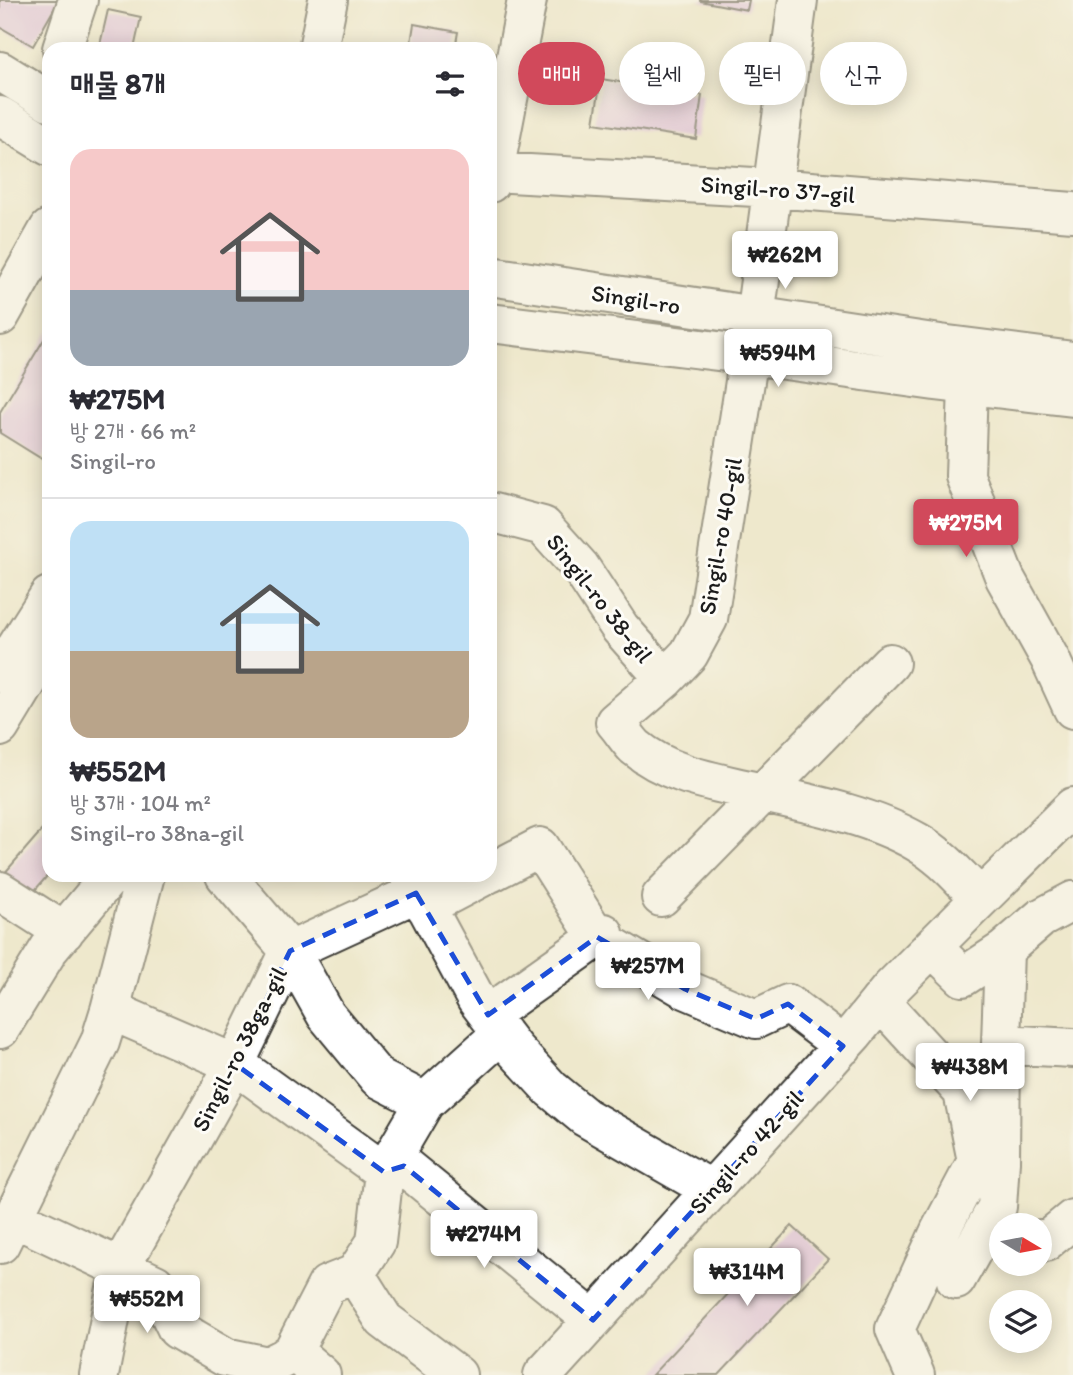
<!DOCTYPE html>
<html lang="ko">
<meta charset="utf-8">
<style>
body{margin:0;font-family:Itim,"Poor Story",sans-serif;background:#f7f7f7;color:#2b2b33;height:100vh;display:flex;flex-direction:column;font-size:26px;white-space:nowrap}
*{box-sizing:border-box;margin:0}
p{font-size:23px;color:#7c7c81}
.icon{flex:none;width:38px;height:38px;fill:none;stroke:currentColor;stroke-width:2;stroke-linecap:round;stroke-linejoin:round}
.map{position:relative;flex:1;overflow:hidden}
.side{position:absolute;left:42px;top:42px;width:455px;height:840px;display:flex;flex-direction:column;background:#fff;border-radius:21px;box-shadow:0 4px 18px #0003}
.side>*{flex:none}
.banner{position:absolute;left:518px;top:42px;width:450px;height:63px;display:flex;gap:14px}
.needle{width:46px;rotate:100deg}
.fabs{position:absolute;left:989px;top:1213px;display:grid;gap:14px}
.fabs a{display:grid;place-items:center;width:63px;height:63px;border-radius:50%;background:#fff;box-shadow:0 4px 18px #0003;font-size:35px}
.price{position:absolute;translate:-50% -60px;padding:0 16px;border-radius:7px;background:#fff;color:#222;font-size:23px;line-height:46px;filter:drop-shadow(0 2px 4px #0008)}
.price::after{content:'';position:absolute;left:50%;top:42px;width:21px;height:16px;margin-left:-10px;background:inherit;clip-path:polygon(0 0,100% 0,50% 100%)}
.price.active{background:#d1495b;color:#fff}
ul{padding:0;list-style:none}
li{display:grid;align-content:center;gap:14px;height:371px;padding:0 28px}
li+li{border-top:2px solid #e1e1e2}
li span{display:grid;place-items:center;height:217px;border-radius:21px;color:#555}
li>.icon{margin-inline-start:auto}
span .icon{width:126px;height:126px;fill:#fffc;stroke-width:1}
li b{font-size:30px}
h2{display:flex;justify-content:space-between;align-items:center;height:84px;padding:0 28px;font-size:30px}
.chip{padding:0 24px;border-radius:32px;background:#fff;box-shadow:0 4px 18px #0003;font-size:24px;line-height:63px}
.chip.active{background:#d1495b;color:#fff}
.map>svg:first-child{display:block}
</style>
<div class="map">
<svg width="1073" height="1375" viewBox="0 0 1073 1375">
<rect width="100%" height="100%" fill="#fdfcf7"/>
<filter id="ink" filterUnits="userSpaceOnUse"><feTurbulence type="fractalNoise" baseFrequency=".0143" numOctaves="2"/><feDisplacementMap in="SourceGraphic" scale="14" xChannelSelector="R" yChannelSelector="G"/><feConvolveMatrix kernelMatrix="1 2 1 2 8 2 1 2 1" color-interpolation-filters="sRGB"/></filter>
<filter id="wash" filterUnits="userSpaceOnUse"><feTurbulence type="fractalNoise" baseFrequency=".00686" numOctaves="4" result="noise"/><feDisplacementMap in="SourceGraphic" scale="28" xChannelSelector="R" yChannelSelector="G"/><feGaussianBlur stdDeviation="1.57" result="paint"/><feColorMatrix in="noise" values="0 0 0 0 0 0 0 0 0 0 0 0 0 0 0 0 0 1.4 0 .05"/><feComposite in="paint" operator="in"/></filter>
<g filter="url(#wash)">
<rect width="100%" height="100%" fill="#eee8cc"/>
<g id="blocks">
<path fill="#d7afe1" d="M 0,0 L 59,0 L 33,46 L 0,27 Z
M 700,0 L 749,0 L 747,10 L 700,1 Z
M 108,10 L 141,17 L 134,49 L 99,49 Z
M 414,24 L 458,32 L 455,49 L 410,49 Z
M 601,79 L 702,95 L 696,139 L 594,123 Z
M 49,331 L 49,447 L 42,459 L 0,433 L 0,412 Z
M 49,822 L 49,874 L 29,897 L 3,875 Z
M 792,1226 L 828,1259 L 719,1375 L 652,1375 Z"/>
</g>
</g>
<g filter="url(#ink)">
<use href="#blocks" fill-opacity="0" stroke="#3c3b36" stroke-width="2"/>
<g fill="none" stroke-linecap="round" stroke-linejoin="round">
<g stroke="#3c3b36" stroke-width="42">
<path id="minor" d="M 798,0 L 755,317 L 708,619 L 689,654 L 665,679 L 615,722 C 622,730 628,740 635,747 C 667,774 710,781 749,790 C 802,802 869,814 917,842 C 942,856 960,878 980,898
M 62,49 L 78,0
M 494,172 L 527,0
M 490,183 L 494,172 L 773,188 L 1073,212
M 0,316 L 49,229
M 968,385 L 965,476 L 1005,578 L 1050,659 L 1073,709
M 490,512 L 543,526 L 580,567 L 620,628 L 665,679
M 490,873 L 540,847 L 597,937 L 685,989 L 756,1019 L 788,1004 L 843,1046
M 225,875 L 290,951 L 326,1015 L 378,1078 L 425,1102
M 410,878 L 416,893 L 428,910 L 476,999 L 514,1049 L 551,1089 L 585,1117 L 712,1190
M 0,891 L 64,932
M 661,897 L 890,663
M 932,947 L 963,977 L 1004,950 L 1001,1044 L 1000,1161 L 997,1207 L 956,1280
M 1004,950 L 1041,918 L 1073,901
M 880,1001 L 963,1092 L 977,1161 L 940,1231 L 895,1329 L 915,1375
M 110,1010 L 235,1064 L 384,1172 L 404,1166 L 593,1320
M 488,1015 L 604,933
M 0,1029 L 49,949 L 111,875
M 1001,1044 L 1073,1048
M 13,1217 L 155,1284 L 177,1329 L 225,1357 L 268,1366 L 284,1358 L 293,1351 L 321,1375
M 1040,1239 L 1045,1242 L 1073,1219
M 0,1244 L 100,1042 L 110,1010 L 145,875
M 355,1274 L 384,1320 L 457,1375
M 293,1351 L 327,1285 L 355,1274 L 376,1242 L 384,1172 L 425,1102 L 502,1033
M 99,1375 L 120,1268 L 235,1064 L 290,951 L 416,893 L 446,896 L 486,875
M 543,1375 L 854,1033 L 890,989 L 970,909 L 1073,807"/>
</g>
<g stroke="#3c3b36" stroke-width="42">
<path id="major" d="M 318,49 L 328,0
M 0,71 L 49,101
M 0,116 L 49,146
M 490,276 L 940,344 L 1073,361
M 490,323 L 750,355 L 935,381 L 1073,397
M 0,673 L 49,596
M 0,727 L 49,646"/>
</g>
<use href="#minor" stroke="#fff" stroke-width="38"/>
<use href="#major" stroke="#fff" stroke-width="38"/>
</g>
</g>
<path d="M0 0H1073V1375H0ZM 416,893 L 488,1015 L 597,937 L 685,989 L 756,1019 L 788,1004 L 843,1046 L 593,1320 L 404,1166 L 384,1172 L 235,1064 L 290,951 Z" fill="#eee8cc" fill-opacity=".55" fill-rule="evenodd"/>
<path fill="none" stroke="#1d4ed8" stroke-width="5" stroke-dasharray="14 9" stroke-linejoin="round" d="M 416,893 L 488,1015 L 597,937 L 685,989 L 756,1019 L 788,1004 L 843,1046 L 593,1320 L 404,1166 L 384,1172 L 235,1064 L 290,951 Z"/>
<g text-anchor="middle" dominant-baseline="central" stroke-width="6" stroke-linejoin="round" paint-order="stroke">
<g font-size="24" fill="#1c1c1c" stroke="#fdfcf7">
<text transform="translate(778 189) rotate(4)">Singil-ro 37-gil</text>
<text transform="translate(636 299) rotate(9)">Singil-ro</text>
<text transform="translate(720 536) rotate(-80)">Singil-ro 40-gil</text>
<text transform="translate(600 598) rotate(52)">Singil-ro 38-gil</text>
<text transform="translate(239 1049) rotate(-63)">Singil-ro 38ga-gil</text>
<text transform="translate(746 1152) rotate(-48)">Singil-ro 42-gil</text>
</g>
</g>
</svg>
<div class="fabs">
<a><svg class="needle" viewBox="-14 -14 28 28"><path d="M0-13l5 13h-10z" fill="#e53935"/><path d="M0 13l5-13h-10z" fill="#7c7c81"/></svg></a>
<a><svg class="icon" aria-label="layers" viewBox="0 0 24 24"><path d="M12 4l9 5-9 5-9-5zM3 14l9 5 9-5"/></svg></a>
</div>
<b class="price" style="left:785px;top:291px">₩262M</b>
<b class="price" style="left:778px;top:389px">₩594M</b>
<b class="price active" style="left:966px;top:559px">₩275M</b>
<b class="price" style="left:648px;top:1002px">₩257M</b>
<b class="price" style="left:970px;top:1103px">₩438M</b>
<b class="price" style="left:484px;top:1270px">₩274M</b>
<b class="price" style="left:747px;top:1308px">₩314M</b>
<b class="price" style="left:147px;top:1335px">₩552M</b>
<div class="banner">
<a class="chip active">매매</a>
<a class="chip">월세</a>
<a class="chip">필터</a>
<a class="chip">신규</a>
</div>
<section class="side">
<h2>매물 8개<svg class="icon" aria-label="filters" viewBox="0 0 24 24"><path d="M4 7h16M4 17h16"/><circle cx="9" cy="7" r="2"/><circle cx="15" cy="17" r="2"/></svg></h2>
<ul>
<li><span style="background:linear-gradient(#f6c9c9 65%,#9aa5b1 0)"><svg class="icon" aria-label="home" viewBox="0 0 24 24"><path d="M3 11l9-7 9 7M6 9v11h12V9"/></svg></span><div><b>₩275M</b><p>방 2개 · 66 m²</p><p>Singil-ro</p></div></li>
<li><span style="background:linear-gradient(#bfe0f5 60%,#b9a48a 0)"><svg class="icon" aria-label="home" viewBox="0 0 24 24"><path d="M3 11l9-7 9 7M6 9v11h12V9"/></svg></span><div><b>₩552M</b><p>방 3개 · 104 m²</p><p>Singil-ro 38na-gil</p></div></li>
</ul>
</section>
</div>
